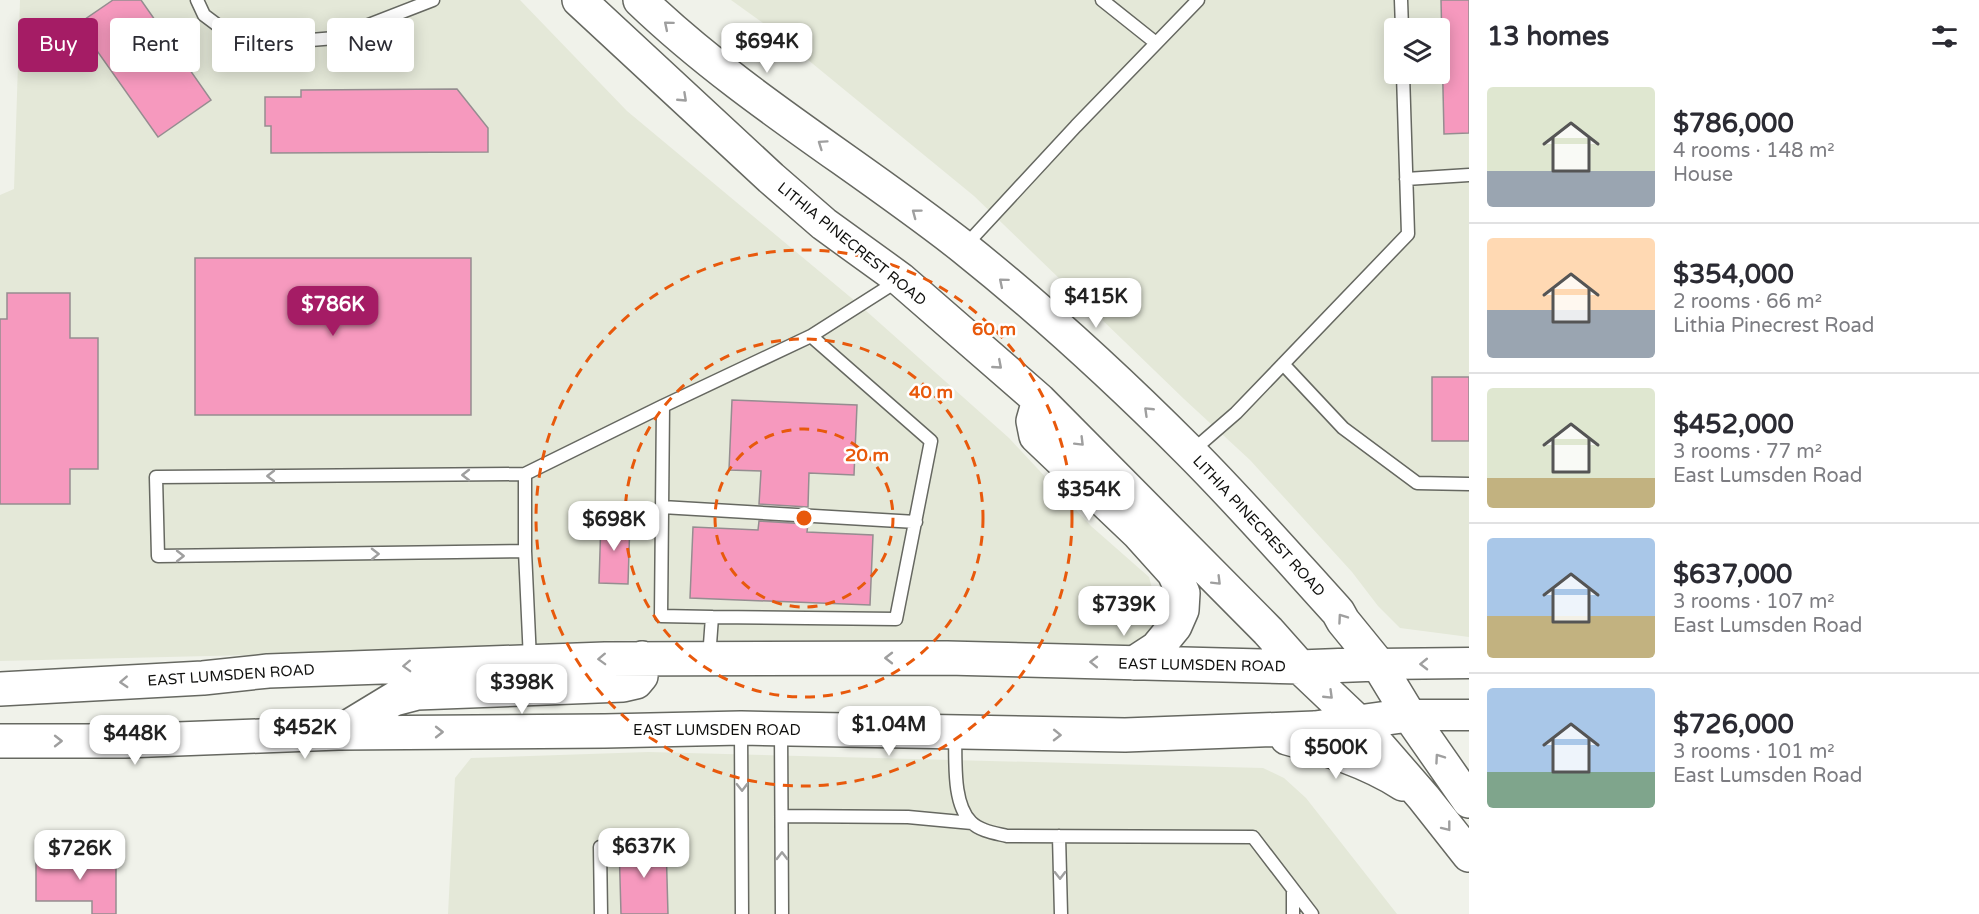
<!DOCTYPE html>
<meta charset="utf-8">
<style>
body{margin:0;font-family:"Varela Round",sans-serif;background:#f2f2f3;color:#2b2b33;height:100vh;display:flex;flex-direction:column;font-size:22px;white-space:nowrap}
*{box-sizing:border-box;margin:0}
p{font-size:20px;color:#7c7c81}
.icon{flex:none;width:33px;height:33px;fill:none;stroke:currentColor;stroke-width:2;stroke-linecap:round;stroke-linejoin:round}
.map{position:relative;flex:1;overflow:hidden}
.drawer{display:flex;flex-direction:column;background:#fff;width:510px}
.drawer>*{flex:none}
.guide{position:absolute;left:18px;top:18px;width:570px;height:54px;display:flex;gap:12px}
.buttons{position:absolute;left:1384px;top:18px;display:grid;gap:12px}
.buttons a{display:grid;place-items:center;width:66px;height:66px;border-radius:6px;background:#fff;box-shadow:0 3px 15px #0003;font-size:30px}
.price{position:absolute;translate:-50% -51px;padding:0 14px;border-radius:12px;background:#fff;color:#222;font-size:20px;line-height:39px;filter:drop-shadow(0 2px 3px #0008)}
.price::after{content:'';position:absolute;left:50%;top:36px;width:18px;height:14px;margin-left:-9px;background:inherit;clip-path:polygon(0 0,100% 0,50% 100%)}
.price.current{background:#a51c65;color:#fff}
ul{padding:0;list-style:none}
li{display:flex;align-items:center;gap:18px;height:150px;padding:0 18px}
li+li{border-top:2px solid #e1e1e2}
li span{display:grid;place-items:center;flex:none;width:168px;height:120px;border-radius:6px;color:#555}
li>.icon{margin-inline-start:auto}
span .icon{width:72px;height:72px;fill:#fffc;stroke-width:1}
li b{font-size:26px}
h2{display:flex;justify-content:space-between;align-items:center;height:72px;padding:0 18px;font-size:26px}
.pill{padding:0 21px;border-radius:6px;background:#fff;box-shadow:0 3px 15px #0003;font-size:21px;line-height:54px}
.pill.current{background:#a51c65;color:#fff}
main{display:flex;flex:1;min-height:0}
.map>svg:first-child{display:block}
</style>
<main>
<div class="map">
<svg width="1469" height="914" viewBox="0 0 1469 914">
<rect width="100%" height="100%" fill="#f0f2ea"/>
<path fill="#e4e8d8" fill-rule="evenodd" d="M 20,0 L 520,0 L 627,111 L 855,301 L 1009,438 L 1091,526 L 1149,577 L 1158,610 L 1156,623 L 1147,634 L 1130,646 L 932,641 L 628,640 L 251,655 L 0,661 L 0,195 L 14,189 Z
M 731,0 L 1469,0 L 1469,637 L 1400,628 L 1378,606 L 1352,572 L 1250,460 L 1184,399 L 974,196 L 763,23 ZM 1395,28 L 1440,28 L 1440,74 L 1395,74 Z
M 648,752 L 1263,768 L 1284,778 L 1306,798 L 1397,914 L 448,914 L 455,778 L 471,758 Z"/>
<path fill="#f699be" stroke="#958d90" stroke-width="1.5" d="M 113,0 L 141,0 L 211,100 L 158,137 L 78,24 Z
M 1441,0 L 1469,0 L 1469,133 L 1444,134 Z
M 457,89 L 488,128 L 488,152 L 271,153 L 271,126 L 265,126 L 265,97 L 301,97 L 301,90 Z
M 195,258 L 471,258 L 471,415 L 195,415 Z
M 7,293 L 70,293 L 70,338 L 98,338 L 98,469 L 70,469 L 70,504 L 0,504 L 0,319 L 7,319 Z
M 1432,377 L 1469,377 L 1469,441 L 1432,441 Z
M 732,400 L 857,405 L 854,475 L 809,473 L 808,507 L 759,504 L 761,471 L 729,470 Z
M 601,519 L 630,520 L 628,584 L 599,583 Z
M 759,521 L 808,524 L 807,532 L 873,535 L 870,605 L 690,598 L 693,527 L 758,530 Z
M 666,843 L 668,914 L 621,914 L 619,844 Z
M 82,851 L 116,851 L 116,914 L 92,914 L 92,901 L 36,901 L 36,860 L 82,860 Z"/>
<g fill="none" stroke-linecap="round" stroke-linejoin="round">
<g stroke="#666861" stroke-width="15">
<path id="service" d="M 197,0 L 204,15 L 232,36 L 274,43 L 335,38 L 433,0
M 1102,0 L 1156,43
M 1401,0 L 1402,28
M 1406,179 L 1469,175
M 964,247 L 1076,126 L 1198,0
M 1283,364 L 1343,428 L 1417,483 L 1469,484
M 1191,452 L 1236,413 L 1408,234 L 1403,74
M 525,474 L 525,551 L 158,556 L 156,477 L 525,474 L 663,406
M 662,507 L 916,522
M 525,551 L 530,660
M 712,617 L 896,619 L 931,441 L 811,336
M 709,658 L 712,617 L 661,616 L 663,406 L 811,336 L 899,280
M 781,729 L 782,914
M 741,730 L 742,914
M 955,734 C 956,760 952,803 971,822 C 980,831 995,833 1007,836 L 1253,837 L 1312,914
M 783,816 L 908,817 L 972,823
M 1059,836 L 1061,914
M 600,847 L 601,914
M 1293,914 L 1293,889"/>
</g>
<g stroke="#666861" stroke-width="33">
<path id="tertiary" d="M 1378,664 L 1469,663
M 1409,715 L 1469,715"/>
</g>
<g stroke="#666861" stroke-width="36">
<path id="secondary" d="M 579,0 L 771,178 L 824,224 L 900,279 L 1039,400 L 1268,631 L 1300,667 L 1358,722 L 1424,798 L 1469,855
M 640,0 C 738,94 856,163 963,247 C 1042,310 1117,379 1189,451 C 1240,502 1289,558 1338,612 L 1343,621 L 1378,664 L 1409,715 L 1469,801
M 1039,400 L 1033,421 L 1036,436 L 1138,533 L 1174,573 L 1183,593 L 1182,610 L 1175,626 L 1157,648 L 1134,663
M 0,689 L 203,678 L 268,671 L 605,659 L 947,658 L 1300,667 L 1378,664
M 338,733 L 394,699 L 417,693 L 623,685 L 636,682 L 641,676 L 642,658
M 1287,738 C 1327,749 1367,761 1403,784
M 0,741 L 125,741 L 338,733 L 605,731 L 741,728 L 1125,735 L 1315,728 L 1409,715"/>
</g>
<use href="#service" stroke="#fff" stroke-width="12"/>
<use href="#tertiary" stroke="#fff" stroke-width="30"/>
<use href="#secondary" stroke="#fff" stroke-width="33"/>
</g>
<defs><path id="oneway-chevron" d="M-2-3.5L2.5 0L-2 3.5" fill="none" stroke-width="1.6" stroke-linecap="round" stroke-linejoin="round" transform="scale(1.5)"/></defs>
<g stroke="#9f9f9f">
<use href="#oneway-chevron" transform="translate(668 25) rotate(-140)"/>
<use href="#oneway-chevron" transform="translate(683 98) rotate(43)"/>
<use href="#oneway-chevron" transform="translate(822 144) rotate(-145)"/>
<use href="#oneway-chevron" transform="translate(916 213) rotate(-143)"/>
<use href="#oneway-chevron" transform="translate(1003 282) rotate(-140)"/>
<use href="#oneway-chevron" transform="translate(998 365) rotate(41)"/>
<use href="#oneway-chevron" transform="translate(1148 411) rotate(-136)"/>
<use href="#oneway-chevron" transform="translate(1080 442) rotate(45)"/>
<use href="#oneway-chevron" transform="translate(466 475) rotate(180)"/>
<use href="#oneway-chevron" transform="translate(271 476) rotate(180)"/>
<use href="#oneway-chevron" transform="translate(375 554) rotate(-1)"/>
<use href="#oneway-chevron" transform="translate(180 556)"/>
<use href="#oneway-chevron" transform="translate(1217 581) rotate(45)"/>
<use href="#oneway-chevron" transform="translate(1342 618) rotate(-125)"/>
<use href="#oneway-chevron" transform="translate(889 658) rotate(180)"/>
<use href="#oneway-chevron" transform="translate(602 659) rotate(178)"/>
<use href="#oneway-chevron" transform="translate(1094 662) rotate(-179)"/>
<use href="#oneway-chevron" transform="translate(1424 664) rotate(179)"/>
<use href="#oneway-chevron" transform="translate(407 666) rotate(178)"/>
<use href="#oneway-chevron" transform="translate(124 682) rotate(177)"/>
<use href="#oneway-chevron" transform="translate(1329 695) rotate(44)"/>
<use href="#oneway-chevron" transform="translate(439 732)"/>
<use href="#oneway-chevron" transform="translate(1057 735) rotate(1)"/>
<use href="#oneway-chevron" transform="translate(58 741)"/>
<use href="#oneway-chevron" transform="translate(1439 758) rotate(-125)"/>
<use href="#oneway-chevron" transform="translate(742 787) rotate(89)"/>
<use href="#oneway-chevron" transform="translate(1447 827) rotate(52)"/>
<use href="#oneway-chevron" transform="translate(782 856) rotate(-90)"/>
<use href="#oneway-chevron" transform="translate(1060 875) rotate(89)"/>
</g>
<g fill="none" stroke="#e8590c" stroke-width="3" stroke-dasharray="10 8">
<circle cx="804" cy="518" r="89"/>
<circle cx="804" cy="518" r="179"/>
<circle cx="804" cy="518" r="268"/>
</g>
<g text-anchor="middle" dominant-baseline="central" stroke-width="5" stroke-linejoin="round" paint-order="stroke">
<g font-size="15" fill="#10100e" stroke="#fff">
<text transform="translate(852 244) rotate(39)">LITHIA PINECREST ROAD</text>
<text transform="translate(1259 526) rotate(47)">LITHIA PINECREST ROAD</text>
<text transform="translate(1202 665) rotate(1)">EAST LUMSDEN ROAD</text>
<text transform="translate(231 675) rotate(-4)">EAST LUMSDEN ROAD</text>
<text x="717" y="730">EAST LUMSDEN ROAD</text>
</g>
</g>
<circle cx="804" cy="518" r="9" fill="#e8590c" stroke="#fff" stroke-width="3"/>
<g font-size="18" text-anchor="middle" font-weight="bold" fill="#e8590c" stroke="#fff" stroke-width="5" stroke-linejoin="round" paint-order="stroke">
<text x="994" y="335">60 m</text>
<text x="931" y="398">40 m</text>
<text x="867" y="461">20 m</text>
</g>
</svg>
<div class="buttons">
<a><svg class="icon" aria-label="layers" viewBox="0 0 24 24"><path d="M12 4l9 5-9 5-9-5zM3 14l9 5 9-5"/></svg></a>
</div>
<b class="price" style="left:767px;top:74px">$694K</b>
<b class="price" style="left:1096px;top:329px">$415K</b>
<b class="price current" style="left:333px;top:337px">$786K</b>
<b class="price" style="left:1089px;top:522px">$354K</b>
<b class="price" style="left:614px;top:552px">$698K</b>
<b class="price" style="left:1124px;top:637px">$739K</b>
<b class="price" style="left:522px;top:715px">$398K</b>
<b class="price" style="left:889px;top:757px">$1.04M</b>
<b class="price" style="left:305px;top:760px">$452K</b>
<b class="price" style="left:135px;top:766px">$448K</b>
<b class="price" style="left:1336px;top:780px">$500K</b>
<b class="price" style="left:644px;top:879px">$637K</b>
<b class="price" style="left:80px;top:881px">$726K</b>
<div class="guide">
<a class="pill current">Buy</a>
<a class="pill">Rent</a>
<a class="pill">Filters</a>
<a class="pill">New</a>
</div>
</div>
<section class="drawer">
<h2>13 homes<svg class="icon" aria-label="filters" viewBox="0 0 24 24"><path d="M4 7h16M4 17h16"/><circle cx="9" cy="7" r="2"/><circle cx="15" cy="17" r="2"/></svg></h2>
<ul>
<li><span style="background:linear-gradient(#dfe7d0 70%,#9aa5b1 0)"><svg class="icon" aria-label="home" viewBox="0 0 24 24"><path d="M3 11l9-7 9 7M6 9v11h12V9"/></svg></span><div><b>$786,000</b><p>4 rooms · 148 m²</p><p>House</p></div></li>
<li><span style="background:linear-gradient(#ffd9b3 60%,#9aa5b1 0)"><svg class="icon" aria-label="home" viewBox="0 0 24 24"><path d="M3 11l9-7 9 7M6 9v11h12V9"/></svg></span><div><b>$354,000</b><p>2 rooms · 66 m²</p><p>Lithia Pinecrest Road</p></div></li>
<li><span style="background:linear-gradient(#dfe7d0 75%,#c2b280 0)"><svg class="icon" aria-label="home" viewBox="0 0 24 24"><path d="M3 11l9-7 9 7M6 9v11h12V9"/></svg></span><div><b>$452,000</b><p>3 rooms · 77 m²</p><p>East Lumsden Road</p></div></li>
<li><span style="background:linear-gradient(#a9c7e8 65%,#c2b280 0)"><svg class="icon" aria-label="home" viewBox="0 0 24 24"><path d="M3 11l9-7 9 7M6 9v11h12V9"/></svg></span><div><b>$637,000</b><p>3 rooms · 107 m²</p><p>East Lumsden Road</p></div></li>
<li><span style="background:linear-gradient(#a9c7e8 70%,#7fa58c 0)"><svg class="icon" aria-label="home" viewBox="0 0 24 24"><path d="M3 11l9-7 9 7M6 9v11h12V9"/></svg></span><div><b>$726,000</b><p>3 rooms · 101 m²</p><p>East Lumsden Road</p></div></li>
</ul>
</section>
</main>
